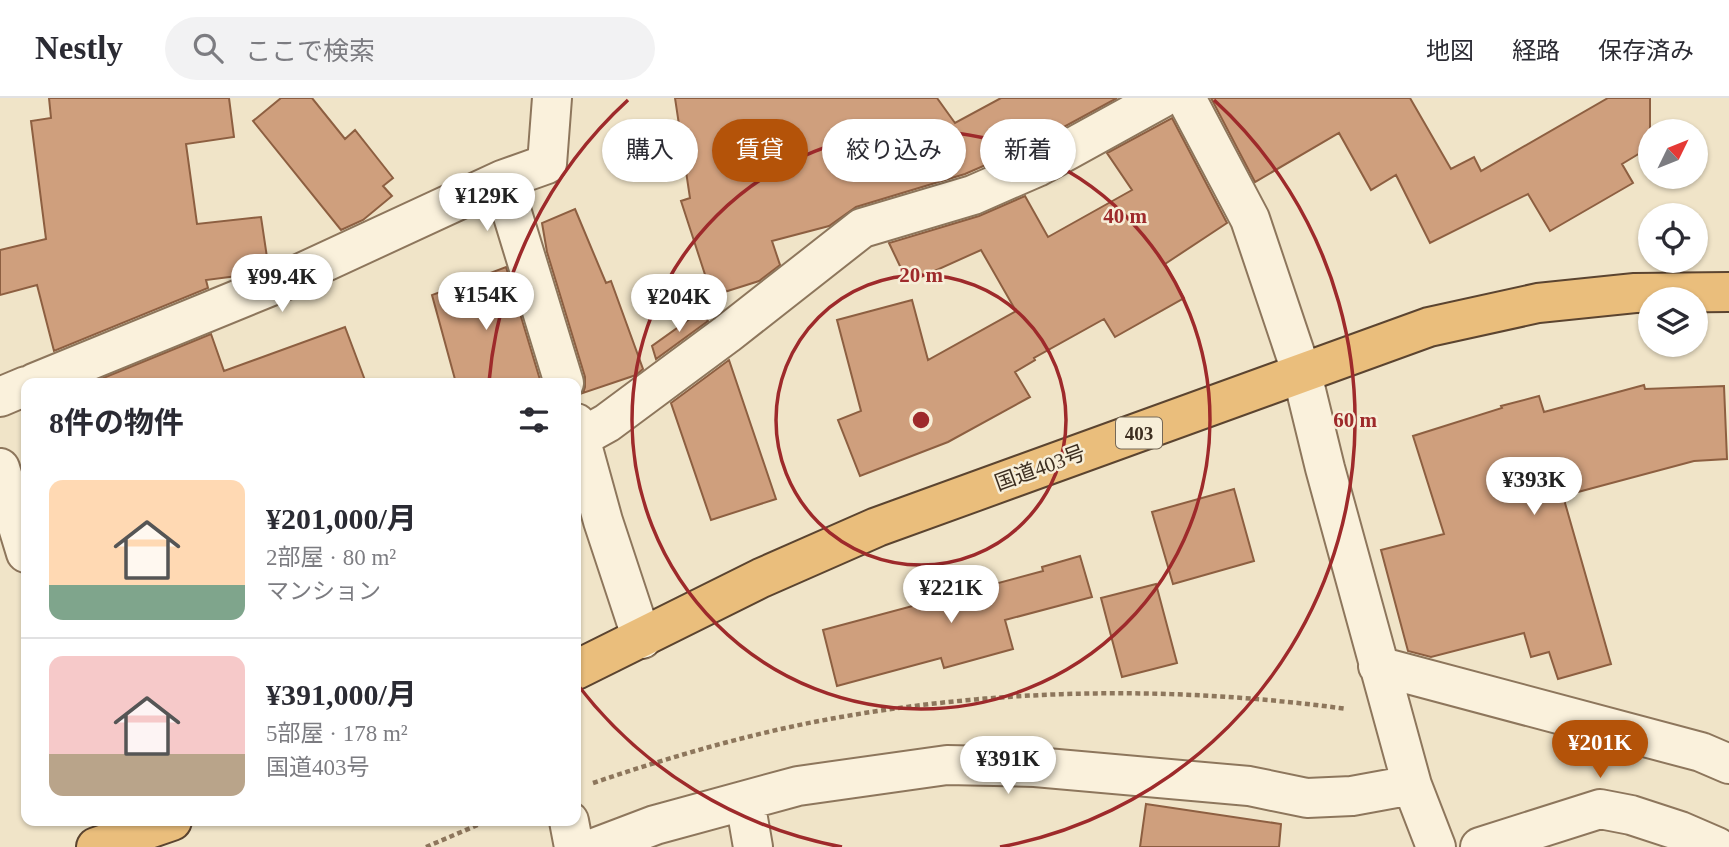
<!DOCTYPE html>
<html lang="ja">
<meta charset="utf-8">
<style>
body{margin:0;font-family:"Times New Roman","Noto Sans JP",serif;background:#f2f2f3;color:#2b2b33;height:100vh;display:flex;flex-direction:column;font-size:26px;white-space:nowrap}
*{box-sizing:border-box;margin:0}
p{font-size:23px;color:#7c7c81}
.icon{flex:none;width:38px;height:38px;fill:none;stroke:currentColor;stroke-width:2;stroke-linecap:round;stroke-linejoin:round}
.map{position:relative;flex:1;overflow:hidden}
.panel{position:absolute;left:21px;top:280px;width:560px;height:448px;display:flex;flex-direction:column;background:#fff;border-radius:14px;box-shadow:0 2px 5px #0004}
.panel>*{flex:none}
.top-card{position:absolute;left:602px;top:21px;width:665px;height:63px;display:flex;gap:14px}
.needle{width:46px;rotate:47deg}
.fabs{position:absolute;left:1638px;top:21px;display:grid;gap:14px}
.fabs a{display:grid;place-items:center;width:70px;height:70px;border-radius:50%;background:#fff;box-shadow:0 2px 5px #0004;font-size:35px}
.price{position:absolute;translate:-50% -60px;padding:0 16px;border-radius:24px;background:#fff;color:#222;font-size:23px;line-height:46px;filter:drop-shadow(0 2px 4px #0008)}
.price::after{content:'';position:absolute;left:50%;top:42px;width:21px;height:16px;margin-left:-10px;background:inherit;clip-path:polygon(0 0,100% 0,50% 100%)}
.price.selected{background:#b45309;color:#fff}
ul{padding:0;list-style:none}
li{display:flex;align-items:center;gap:21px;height:175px;padding:0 28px}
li+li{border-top:2px solid #e1e1e2}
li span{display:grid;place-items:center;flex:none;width:196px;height:140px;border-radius:14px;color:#555}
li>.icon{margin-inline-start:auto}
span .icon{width:84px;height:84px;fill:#fffc;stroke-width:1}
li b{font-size:30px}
h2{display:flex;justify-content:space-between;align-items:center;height:84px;padding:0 28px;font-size:30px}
.tag{padding:0 24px;border-radius:32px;background:#fff;box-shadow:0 2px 5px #0004;font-size:24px;line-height:63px}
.tag.selected{background:#b45309;color:#fff}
header{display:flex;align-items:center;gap:42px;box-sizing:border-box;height:98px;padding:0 35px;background:#fff;border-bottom:2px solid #e1e1e2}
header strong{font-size:33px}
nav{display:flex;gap:38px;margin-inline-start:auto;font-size:24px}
.search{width:490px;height:63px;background:#f2f2f3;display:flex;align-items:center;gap:18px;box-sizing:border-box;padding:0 24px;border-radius:38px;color:#7c7c81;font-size:26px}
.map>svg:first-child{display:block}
</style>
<header>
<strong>Nestly</strong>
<div class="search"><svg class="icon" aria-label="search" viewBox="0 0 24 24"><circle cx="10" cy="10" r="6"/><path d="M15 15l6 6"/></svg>ここで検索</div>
<nav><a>地図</a><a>経路</a><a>保存済み</a></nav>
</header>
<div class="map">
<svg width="1729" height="749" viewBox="0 0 1729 749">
<rect width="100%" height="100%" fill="#f0e4c8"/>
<path fill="#cf9f7d" stroke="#8d5f41" stroke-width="2" d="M 49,0 L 229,0 L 234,39 L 186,46 L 197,126 L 261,119 L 268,166 L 237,178 L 206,182 L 208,190 L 54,253 L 37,187 L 0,197 L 0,152 L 46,141 L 31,23 L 51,20 Z
M 281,0 L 312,0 L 345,41 L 355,32 L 393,80 L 383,88 L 392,98 L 363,122 L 341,132 L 253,23 Z
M 675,0 L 937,0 L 955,25 L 1001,0 L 1117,0 L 1027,49 L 965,76 L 856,109 L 829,128 L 772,143 L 780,167 L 759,183 L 712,198 L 681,103 L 690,100 Z
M 1211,0 L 1410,0 L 1451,71 L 1474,59 L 1481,73 L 1608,0 L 1650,0 L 1650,49 L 1622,66 L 1633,85 L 1550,133 L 1528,96 L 1430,145 L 1396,77 L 1371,92 L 1339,35 L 1255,84 Z
M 1172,20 L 1227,125 L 1165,166 L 1184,200 L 1115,239 L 1104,221 L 1034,260 L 1035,262 L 1015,274 L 1030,299 L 948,344 L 860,378 L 838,322 L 861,313 L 837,222 L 912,202 L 928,262 L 1016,213 L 981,152 L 908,185 L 889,145 L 979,118 L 1025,98 L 1048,139 L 1132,92 L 1107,55 Z
M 575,111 L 606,185 L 611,183 L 643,271 L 636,277 L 583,295 L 585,289 L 585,279 L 547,154 L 542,125 Z
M 506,169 L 541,285 L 456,285 L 432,197 Z
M 701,213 L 708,223 L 656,261 L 652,248 Z
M 345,229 L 366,285 L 91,285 L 211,236 L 224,273 Z
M 729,262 L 776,401 L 711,422 L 671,305 Z
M 1644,287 L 1645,291 L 1724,288 L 1727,361 L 1694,363 L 1563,398 L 1611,566 L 1558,581 L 1549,554 L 1531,559 L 1524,535 L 1431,559 L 1408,553 L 1381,452 L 1444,436 L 1413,338 L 1502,310 L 1501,308 L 1539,298 L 1544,314 Z
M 1234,391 L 1254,463 L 1173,486 L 1152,414 Z
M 1080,458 L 1092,499 L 1005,522 L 1013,551 L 944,570 L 941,560 L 837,588 L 823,532 L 1043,473 L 1042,469 Z
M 1156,486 L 1177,565 L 1122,579 L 1101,500 Z
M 1146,706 L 1281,726 L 1279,749 L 1140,749 Z"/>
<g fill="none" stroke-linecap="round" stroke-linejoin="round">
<g stroke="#8d765c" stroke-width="42">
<path id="minor" d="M 552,0 L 547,66 L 502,82 L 564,285
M 1186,0 L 1250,121 L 1302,276 L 1325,370 L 1412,687 L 1436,749
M 34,285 L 286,182 L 502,82
M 0,299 L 26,288
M 576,325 L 603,423 L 642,541
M 580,340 L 607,325 L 727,236 L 862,130 L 973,97 L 1037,69 L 1162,0
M 0,370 L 26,455
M 1378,568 L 1701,654 L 1729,666
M 745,703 L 753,749
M 569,723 L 574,749
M 597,749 L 655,727 L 798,688 L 947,667 L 1035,669 L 1249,688 L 1307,700 L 1352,698 L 1412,687
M 1480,749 L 1600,711 L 1631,717 L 1680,733 L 1717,749"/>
</g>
<g stroke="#5b4430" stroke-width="42">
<path id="trunk" d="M 576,572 L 761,480 L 877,429 L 1429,229 L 1538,205 L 1635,195 L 1729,194
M 96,749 L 172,723"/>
</g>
<path stroke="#8d765c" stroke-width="4.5" stroke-dasharray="5 3.5" stroke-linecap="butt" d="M 593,685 C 667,660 742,638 819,623 C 993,590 1171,587 1347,611
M 426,749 L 487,723"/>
<use href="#minor" stroke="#faf1dc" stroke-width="38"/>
<use href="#trunk" stroke="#eabe7c" stroke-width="38"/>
</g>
<g fill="none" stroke="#9e2a2b" stroke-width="3.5">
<circle cx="921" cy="322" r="145"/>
<circle cx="921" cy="322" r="289"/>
<path d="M842 749A434 434 0 0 1 577 586M489 284A434 434 0 0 1 628 2M1214 2A434 434 0 0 1 1000 749"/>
</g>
<g text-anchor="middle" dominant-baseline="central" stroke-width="5" stroke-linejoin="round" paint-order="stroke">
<rect fill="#f7eed8" stroke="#756857" stroke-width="2" x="1116" y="319.5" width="46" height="31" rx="5"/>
<g font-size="19" font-weight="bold" fill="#3d2e20">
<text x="1139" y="335">403</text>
</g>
<g font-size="21" fill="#3d2e20" stroke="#f7eed8">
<text transform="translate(1040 370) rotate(-20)">国道403号</text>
</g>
</g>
<circle cx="921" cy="322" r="10" fill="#9e2a2b" stroke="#f7eed8" stroke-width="3.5"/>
<g font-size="21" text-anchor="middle" font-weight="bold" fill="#9e2a2b" stroke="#f7eed8" stroke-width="5" stroke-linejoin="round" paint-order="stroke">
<text x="1125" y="125">40 m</text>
<text x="921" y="184">20 m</text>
<text x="1355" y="329">60 m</text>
</g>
</svg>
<div class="fabs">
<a><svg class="needle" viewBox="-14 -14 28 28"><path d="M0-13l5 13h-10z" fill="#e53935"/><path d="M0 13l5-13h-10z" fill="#7c7c81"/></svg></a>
<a><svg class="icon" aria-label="locate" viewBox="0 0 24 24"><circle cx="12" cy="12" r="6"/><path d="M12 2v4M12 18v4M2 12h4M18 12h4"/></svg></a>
<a><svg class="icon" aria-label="layers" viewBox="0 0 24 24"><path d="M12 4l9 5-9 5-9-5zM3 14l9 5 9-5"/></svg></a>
</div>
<b class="price" style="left:487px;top:135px">¥129K</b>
<b class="price" style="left:282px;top:216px">¥99.4K</b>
<b class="price" style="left:486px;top:234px">¥154K</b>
<b class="price" style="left:679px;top:236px">¥204K</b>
<b class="price" style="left:1534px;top:419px">¥393K</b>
<b class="price" style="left:951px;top:527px">¥221K</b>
<b class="price selected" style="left:1600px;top:682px">¥201K</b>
<b class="price" style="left:1008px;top:698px">¥391K</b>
<div class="top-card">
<a class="tag">購入</a>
<a class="tag selected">賃貸</a>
<a class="tag">絞り込み</a>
<a class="tag">新着</a>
</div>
<section class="panel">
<h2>8件の物件<svg class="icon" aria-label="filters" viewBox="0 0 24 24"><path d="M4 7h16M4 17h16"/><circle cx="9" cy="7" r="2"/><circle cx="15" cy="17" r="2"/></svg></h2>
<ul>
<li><span style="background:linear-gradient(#ffd9b3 75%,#7fa58c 0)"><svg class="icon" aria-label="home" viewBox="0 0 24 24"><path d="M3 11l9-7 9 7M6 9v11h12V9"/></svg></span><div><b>¥201,000/月</b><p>2部屋 · 80 m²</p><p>マンション</p></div></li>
<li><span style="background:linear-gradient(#f6c9c9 70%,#b9a48a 0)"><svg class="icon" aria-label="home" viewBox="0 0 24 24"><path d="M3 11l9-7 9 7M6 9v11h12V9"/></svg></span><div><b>¥391,000/月</b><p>5部屋 · 178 m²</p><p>国道403号</p></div></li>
</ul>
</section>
</div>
